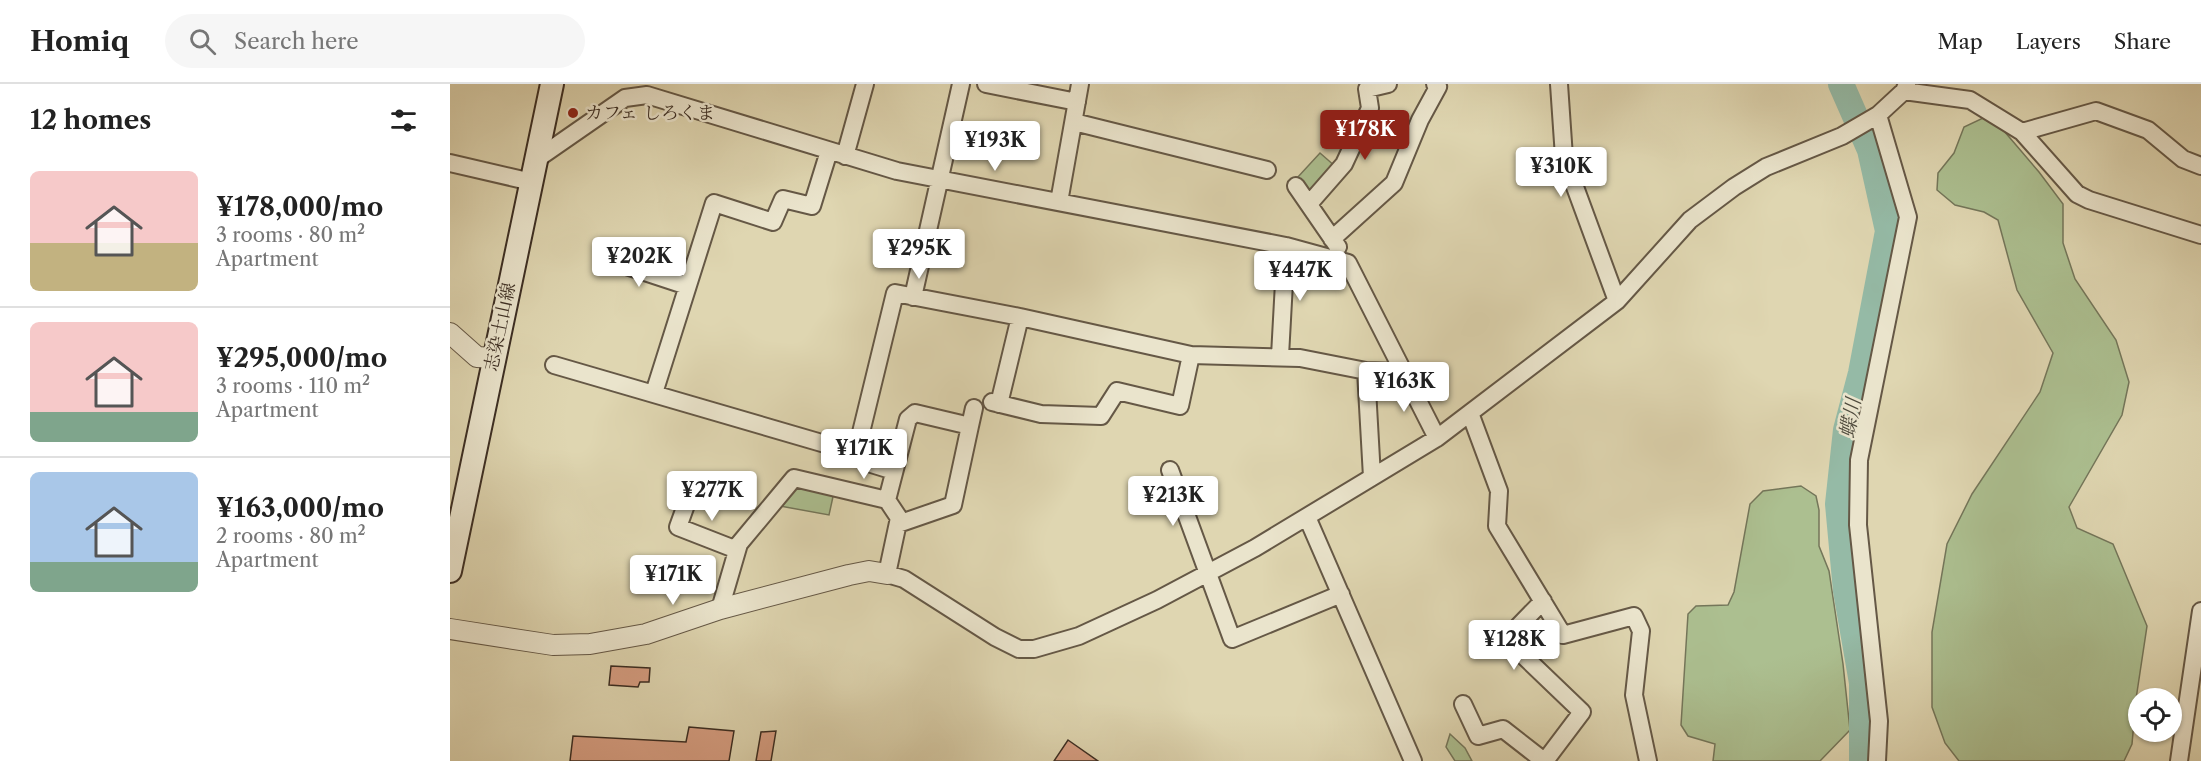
<!DOCTYPE html>
<meta charset="utf-8">
<style>
body{margin:0;font-family:"Libre Caslon Text","Noto Serif JP",serif;background:#f6f6f6;color:#222;height:100vh;display:flex;flex-direction:column;font-size:22px;white-space:nowrap}
*{box-sizing:border-box;margin:0}
p{font-size:20px;color:#767676}
.icon{flex:none;width:33px;height:33px;fill:none;stroke:currentColor;stroke-width:2;stroke-linecap:round;stroke-linejoin:round}
.map{position:relative;flex:1;overflow:hidden}
.panel{display:flex;flex-direction:column;background:#fff;width:450px}
.panel>*{flex:none}
.tools{position:absolute;left:1678px;top:604px;display:grid;gap:12px}
.tools a{display:grid;place-items:center;width:54px;height:54px;border-radius:50%;background:#fff;box-shadow:0 2px 4px #0004;font-size:30px}
.price{position:absolute;translate:-50% -51px;padding:0 14px;border-radius:6px;background:#fff;color:#222;font-size:20px;line-height:39px;filter:drop-shadow(0 2px 3px #0008)}
.price::after{content:'';position:absolute;left:50%;top:36px;width:18px;height:14px;margin-left:-9px;background:inherit;clip-path:polygon(0 0,100% 0,50% 100%)}
.price.current{background:#8f2418;color:#fff}
ul{padding:0;list-style:none}
li{display:flex;align-items:center;gap:18px;height:150px;padding:0 30px}
li+li{border-top:2px solid #e0e0e0}
li span{display:grid;place-items:center;flex:none;width:168px;height:120px;border-radius:9px;color:#555}
li>.icon{margin-inline-start:auto}
span .icon{width:72px;height:72px;fill:#fffc;stroke-width:1}
li b{font-size:26px}
h2{display:flex;justify-content:space-between;align-items:center;height:72px;padding:0 30px;font-size:26px}
header{display:flex;align-items:center;gap:36px;box-sizing:border-box;height:84px;padding:0 30px;background:#fff;border-bottom:2px solid #e0e0e0}
header strong{font-size:28px}
nav{display:flex;gap:33px;margin-inline-start:auto;font-size:21px}
.search{width:420px;height:54px;background:#f6f6f6;display:flex;align-items:center;gap:15px;box-sizing:border-box;padding:0 21px;border-radius:33px;color:#767676;font-size:22px}
main{display:flex;flex:1;min-height:0}
.map>svg:first-child{display:block}
</style>
<header>
<strong>Homiq</strong>
<div class="search"><svg class="icon" aria-label="search" viewBox="0 0 24 24"><circle cx="10" cy="10" r="6"/><path d="M15 15l6 6"/></svg>Search here</div>
<nav><a>Map</a><a>Layers</a><a>Share</a></nav>
</header>
<main>
<section class="panel">
<h2>12 homes<svg class="icon" aria-label="filters" viewBox="0 0 24 24"><path d="M4 7h16M4 17h16"/><circle cx="9" cy="7" r="2"/><circle cx="15" cy="17" r="2"/></svg></h2>
<ul>
<li><span style="background:linear-gradient(#f6c9c9 60%,#c2b280 0)"><svg class="icon" aria-label="home" viewBox="0 0 24 24"><path d="M3 11l9-7 9 7M6 9v11h12V9"/></svg></span><div><b>¥178,000/mo</b><p>3 rooms · 80 m²</p><p>Apartment</p></div></li>
<li><span style="background:linear-gradient(#f6c9c9 75%,#7fa58c 0)"><svg class="icon" aria-label="home" viewBox="0 0 24 24"><path d="M3 11l9-7 9 7M6 9v11h12V9"/></svg></span><div><b>¥295,000/mo</b><p>3 rooms · 110 m²</p><p>Apartment</p></div></li>
<li><span style="background:linear-gradient(#a9c7e8 75%,#7fa58c 0)"><svg class="icon" aria-label="home" viewBox="0 0 24 24"><path d="M3 11l9-7 9 7M6 9v11h12V9"/></svg></span><div><b>¥163,000/mo</b><p>2 rooms · 80 m²</p><p>Apartment</p></div></li>
</ul>
</section>
<div class="map">
<svg width="1751" height="677" viewBox="0 0 1751 677">
<rect width="100%" height="100%" fill="#dfd6b1"/>
<filter id="stains"><feTurbulence type="fractalNoise" baseFrequency=".00333" numOctaves="4"/><feColorMatrix values="0 0 0 0 .2 0 0 0 0 .09 0 0 0 0 .02 0 0 0 .5 -.17"/></filter>
<radialGradient id="worn" r=".72"><stop offset=".6" stop-color="#630" stop-opacity="0"/><stop offset="1" stop-color="#630" stop-opacity=".3"/></radialGradient>
<path fill="#acbf90" stroke="#74765a" stroke-width="1.5" d="M 1533,34 L 1548,40 L 1589,88 L 1613,120 L 1613,159 L 1625,195 L 1666,256 L 1679,298 L 1672,331 L 1619,423 L 1627,444 L 1663,460 L 1697,542 L 1686,615 L 1682,660 L 1674,677 L 1509,677 L 1495,659 L 1482,623 L 1482,548 L 1497,460 L 1522,410 L 1590,308 L 1603,269 L 1567,206 L 1548,136 L 1534,128 L 1505,121 L 1487,106 L 1488,89 L 1504,69 L 1514,43 Z
M 870,69 L 886,83 L 865,107 L 857,106 L 847,94 Z
M 347,400 L 384,408 L 379,431 L 330,422 Z
M 1351,402 L 1366,412 L 1369,426 L 1369,462 L 1379,487 L 1393,580 L 1400,646 L 1370,677 L 1263,677 L 1265,660 L 1238,652 L 1231,641 L 1238,530 L 1246,522 L 1278,521 L 1284,508 L 1300,420 L 1313,407 Z
M 1000,650 L 1015,664 L 1022,677 L 1005,677 L 996,663 Z"/>
<g fill="none" stroke-linecap="round" stroke-linejoin="round">
<path stroke="#95baa6" stroke-width="26" d="M 1391,0 L 1420,66 L 1438,147 L 1411,289 L 1396,346 L 1388,420 L 1396,507 L 1412,599 L 1412,677"/>
</g>
<path fill="#d69e82" stroke="#3c2e23" stroke-width="1.5" d="M 161,582 L 200,584 L 199,598 L 190,598 L 188,603 L 159,601 Z
M 239,643 L 284,647 L 279,677 L 120,677 L 123,652 L 236,658 Z
M 326,647 L 321,677 L 306,677 L 311,648 Z
M 618,656 L 648,677 L 604,677 Z"/>
<g fill="none" stroke-linecap="round" stroke-linejoin="round">
<g stroke="#655846" stroke-width="20">
<path id="minor" d="M 536,0 L 627,18
M 1109,0 L 1114,73 L 1167,217
M 1454,7 L 1520,16 L 1572,48 L 1627,110 L 1639,116 L 1751,151
M 624,38 L 817,86
M 1572,48 L 1646,27 L 1698,46 L 1733,75 L 1751,82
M 395,72 L 415,0
M 87,75 L 175,14 L 197,11 L 447,87 L 836,162 L 898,179 L 987,354
M 0,79 L 82,98
M 846,102 L 888,163
M 609,118 L 630,0
M 859,120 L 894,80 L 920,24 L 917,5 L 938,0
M 882,155 L 944,99 L 970,36 L 988,3 L 985,0
M 152,174 L 237,202
M 463,213 L 511,0
M 830,272 L 836,162
M 104,281 L 406,369 L 445,209 L 570,233 L 741,271 L 850,274 L 916,287 L 952,288
M 916,287 L 922,393
M 204,309 L 264,119 L 323,138 L 333,115 L 362,122 L 379,67
M 542,318 L 591,330 L 651,332 L 667,307 L 730,322 L 741,271
M 549,320 L 570,233
M 1020,329 L 1049,407 L 1047,442 L 1113,551 L 1184,532 L 1191,547 L 1184,611 L 1198,677
M 520,342 L 524,324
M 406,369 L 415,378 L 444,387
M 720,386 L 782,555 L 891,510
M 241,407 L 228,443 L 287,466
M 857,433 L 963,677
M 448,440 L 503,421 L 520,342 L 465,329 L 458,335 L 437,416 L 449,434 L 437,490 L 454,495 L 545,553 L 569,565 L 584,565 L 629,552 L 707,516 L 805,464 L 987,354 L 1167,217 L 1240,136 L 1284,103 L 1316,83 L 1392,52 L 1428,31 L 1454,7 L 1457,0
M 1093,517 L 1056,555 L 1132,628 L 1095,677
M 270,525 L 289,460 L 344,394 L 437,416
M 1013,620 L 1028,652 L 1053,645 L 1094,677
M 1427,677 L 1429,637 L 1408,441 L 1409,376 L 1458,133 L 1428,31
M 1729,677 L 1751,527"/>
</g>
<g stroke="#655846" stroke-width="22">
<path id="tertiary" d="M 0,249 L 27,273 L 43,274
M 0,545 L 103,561 L 140,560 L 196,550 L 270,525 L 399,491 L 419,487 L 437,490"/>
</g>
<g stroke="#3c2e23" stroke-width="26">
<path id="secondary" d="M 0,487 L 102,0"/>
</g>
<use href="#minor" stroke="#eae4cc" stroke-width="16"/>
<use href="#tertiary" stroke="#eae4cc" stroke-width="20"/>
<use href="#secondary" stroke="#eae4cc" stroke-width="22"/>
</g>
<circle fill="#8f2418" stroke="#eae4cc" stroke-width="2" cx="123" cy="29" r="6"/>
<g text-anchor="middle" dominant-baseline="central" stroke-width="5" stroke-linejoin="round" paint-order="stroke">
<g font-size="18" fill="#3c2e23" stroke="#eae4cc" text-anchor="start">
<text x="135" y="29">カフェ しろくま</text>
</g>
<g font-size="18" fill="#3c2e23" stroke="#eae4cc">
<text transform="translate(50 243) rotate(-78)">志染土山線</text>
</g>
<g font-size="20" font-style="italic" fill="#4e4a3d" stroke="#eae4cc">
<text transform="translate(1400 334) rotate(-80)">蝶川</text>
</g>
</g>
<rect width="100%" height="100%" filter="url(#stains)"/>
<rect width="100%" height="100%" fill="url(#worn)"/>
</svg>
<div class="tools">
<a><svg class="icon" aria-label="locate" viewBox="0 0 24 24"><circle cx="12" cy="12" r="6"/><path d="M12 2v4M12 18v4M2 12h4M18 12h4"/></svg></a>
</div>
<b class="price current" style="left:915px;top:77px">¥178K</b>
<b class="price" style="left:545px;top:88px">¥193K</b>
<b class="price" style="left:1111px;top:114px">¥310K</b>
<b class="price" style="left:469px;top:196px">¥295K</b>
<b class="price" style="left:189px;top:204px">¥202K</b>
<b class="price" style="left:850px;top:218px">¥447K</b>
<b class="price" style="left:954px;top:329px">¥163K</b>
<b class="price" style="left:414px;top:396px">¥171K</b>
<b class="price" style="left:262px;top:438px">¥277K</b>
<b class="price" style="left:723px;top:443px">¥213K</b>
<b class="price" style="left:223px;top:522px">¥171K</b>
<b class="price" style="left:1064px;top:587px">¥128K</b>
</div>
</main>
